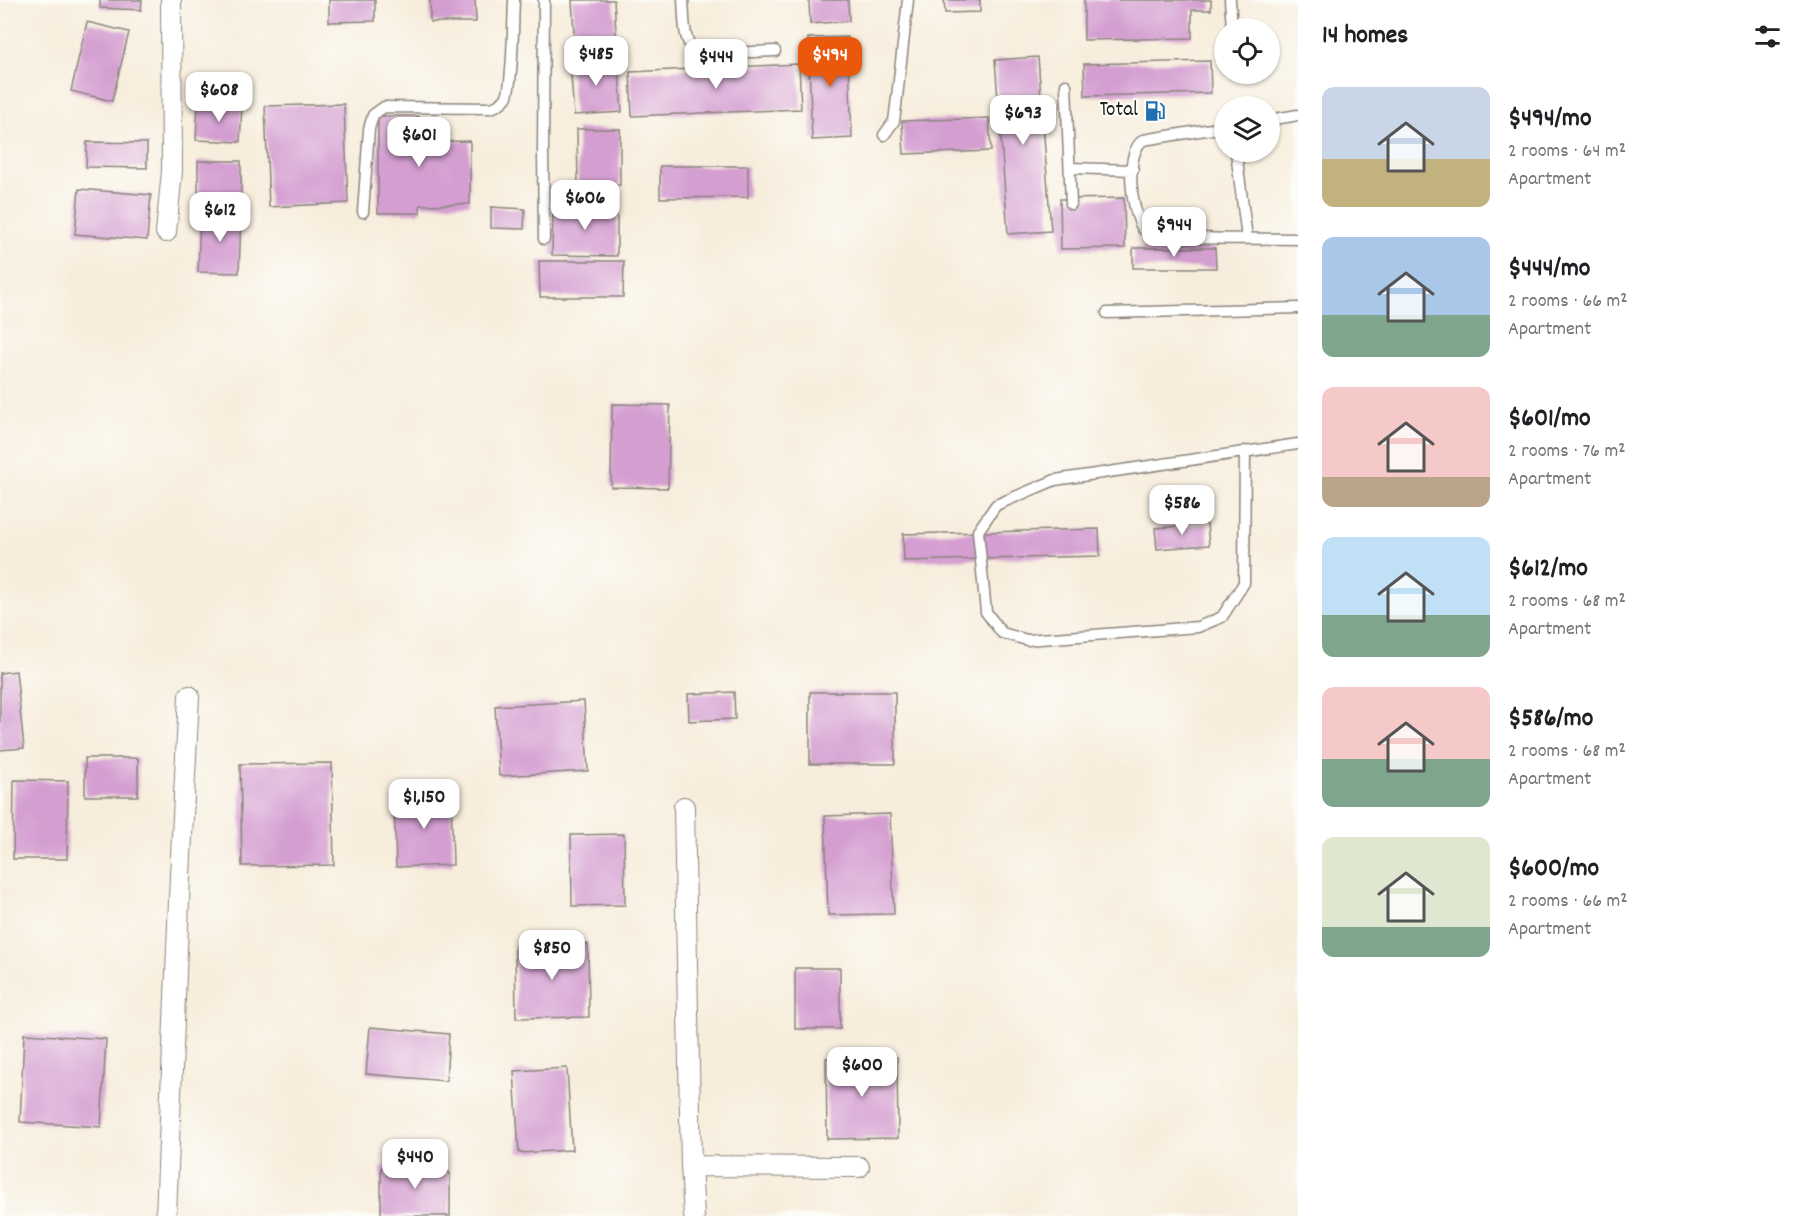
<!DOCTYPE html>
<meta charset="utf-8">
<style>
body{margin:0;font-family:Dekko,sans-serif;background:#f6f6f6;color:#202124;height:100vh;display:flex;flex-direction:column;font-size:22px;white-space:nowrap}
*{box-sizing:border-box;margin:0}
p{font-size:20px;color:#757577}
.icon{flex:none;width:33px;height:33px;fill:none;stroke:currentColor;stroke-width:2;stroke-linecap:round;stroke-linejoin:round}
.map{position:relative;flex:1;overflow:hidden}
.side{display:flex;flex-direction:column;background:#fff;width:510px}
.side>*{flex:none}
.tools{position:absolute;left:1214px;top:18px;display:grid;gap:12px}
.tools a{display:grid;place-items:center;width:66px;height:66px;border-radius:50%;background:#fff;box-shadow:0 2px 4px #0004;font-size:30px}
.price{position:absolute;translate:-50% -51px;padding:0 14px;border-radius:12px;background:#fff;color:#222;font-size:20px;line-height:39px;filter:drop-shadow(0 2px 3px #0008)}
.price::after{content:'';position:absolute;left:50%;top:36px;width:18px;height:14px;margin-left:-9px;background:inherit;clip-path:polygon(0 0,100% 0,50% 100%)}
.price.on{background:#ea580c;color:#fff}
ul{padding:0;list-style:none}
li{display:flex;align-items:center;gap:18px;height:150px;padding:0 24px}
li span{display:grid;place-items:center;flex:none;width:168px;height:120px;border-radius:12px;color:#555}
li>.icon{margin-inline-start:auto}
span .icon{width:72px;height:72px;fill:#fffc;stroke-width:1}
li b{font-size:26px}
h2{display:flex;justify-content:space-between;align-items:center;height:72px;padding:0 24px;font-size:26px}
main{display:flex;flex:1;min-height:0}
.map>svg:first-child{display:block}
</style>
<main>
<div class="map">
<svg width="1298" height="1216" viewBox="0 0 1298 1216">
<rect width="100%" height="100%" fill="#fdfcf7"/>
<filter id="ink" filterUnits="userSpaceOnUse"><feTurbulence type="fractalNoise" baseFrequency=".0167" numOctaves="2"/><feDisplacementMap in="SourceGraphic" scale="12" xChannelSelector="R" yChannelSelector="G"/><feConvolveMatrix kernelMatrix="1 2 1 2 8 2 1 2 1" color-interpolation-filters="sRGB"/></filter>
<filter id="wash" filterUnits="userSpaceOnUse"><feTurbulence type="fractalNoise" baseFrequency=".008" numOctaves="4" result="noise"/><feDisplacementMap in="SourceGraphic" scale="24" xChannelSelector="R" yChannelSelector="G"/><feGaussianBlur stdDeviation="1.35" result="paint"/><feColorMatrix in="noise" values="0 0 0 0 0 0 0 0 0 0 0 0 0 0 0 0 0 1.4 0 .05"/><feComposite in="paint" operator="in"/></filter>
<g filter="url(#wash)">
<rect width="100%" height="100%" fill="#f7eddc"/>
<g id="blocks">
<path fill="#d49ed1" d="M 100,0 L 142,0 L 141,10 L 100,8 Z
M 329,0 L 375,0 L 375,21 L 329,22 Z
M 430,0 L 475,0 L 476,22 L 430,22 Z
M 572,0 L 614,0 L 617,47 L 575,50 Z
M 809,0 L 848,0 L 849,21 L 810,24 Z
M 944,0 L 980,0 L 980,12 L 945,13 Z
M 1084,0 L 1211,0 L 1211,10 L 1192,10 L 1192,38 L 1084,40 Z
M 87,22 L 129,32 L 112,101 L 71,91 Z
M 848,37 L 852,138 L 812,140 L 808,38 Z
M 1038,57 L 1051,231 L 1008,234 L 995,60 Z
M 618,59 L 622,112 L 574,115 L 570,62 Z
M 1210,61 L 1211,93 L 1085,96 L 1084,64 Z
M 799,64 L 801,109 L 632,116 L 630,72 Z
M 198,104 L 242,106 L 240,142 L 196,140 Z
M 344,104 L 348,203 L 269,207 L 265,106 Z
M 378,116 L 419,116 L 420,142 L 470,141 L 470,204 L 420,205 L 420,213 L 378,213 Z
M 989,118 L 991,151 L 904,154 L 902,121 Z
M 577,129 L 620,129 L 620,185 L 578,186 Z
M 87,142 L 147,143 L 147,168 L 86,167 Z
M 198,161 L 241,161 L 241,196 L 198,196 Z
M 660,166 L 748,166 L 748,197 L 660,198 Z
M 79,189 L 151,195 L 147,240 L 75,234 Z
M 1124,198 L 1125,248 L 1061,249 L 1060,199 Z
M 553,206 L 617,207 L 617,256 L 552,255 Z
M 491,207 L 525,209 L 524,229 L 491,228 Z
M 200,213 L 241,214 L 239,273 L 198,272 Z
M 1133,248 L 1215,248 L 1216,268 L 1133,268 Z
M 539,261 L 624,261 L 623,297 L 540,297 Z
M 612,404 L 670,405 L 668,488 L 611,487 Z
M 1207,524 L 1209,545 L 1157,549 L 1155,528 Z
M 1099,529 L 1100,556 L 904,561 L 903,534 Z
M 16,671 L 24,748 L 0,750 L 0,673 Z
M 734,692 L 735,719 L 689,721 L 688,694 Z
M 810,692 L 895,692 L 895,764 L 810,764 Z
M 584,701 L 588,771 L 499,776 L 495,706 Z
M 85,758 L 138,758 L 138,796 L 85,796 Z
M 332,763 L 334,865 L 242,866 L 240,764 Z
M 14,780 L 68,781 L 67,859 L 13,859 Z
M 451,793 L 453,865 L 396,867 L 394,795 Z
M 890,814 L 894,914 L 828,915 L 825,816 Z
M 624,834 L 625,905 L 572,906 L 571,835 Z
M 588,944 L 589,1017 L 516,1018 L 515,946 Z
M 795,968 L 840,968 L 840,1029 L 795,1029 Z
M 370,1027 L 449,1034 L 446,1081 L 366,1074 Z
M 24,1034 L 106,1039 L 101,1127 L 20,1122 Z
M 897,1057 L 898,1138 L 827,1139 L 826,1058 Z
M 567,1068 L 572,1150 L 519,1153 L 514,1071 Z
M 422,1159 L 450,1173 L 450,1216 L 381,1216 L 381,1168 L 402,1160 Z"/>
</g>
</g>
<g filter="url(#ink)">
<use href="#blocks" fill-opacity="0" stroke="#8a847c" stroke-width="1.5"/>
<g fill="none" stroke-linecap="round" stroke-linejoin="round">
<g stroke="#8a847c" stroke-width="13">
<path id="lane" d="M 683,0 C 685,19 681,48 702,54 L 775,51
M 1230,0 L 1232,28
M 1066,85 L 1071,204
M 1269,120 L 1298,115
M 1224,127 L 1143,140 C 1124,155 1131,210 1143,229 C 1162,242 1269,238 1298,239
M 884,135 L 894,121 L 896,106 L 908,0
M 1236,152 L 1247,238
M 1070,168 L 1133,170
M 363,212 L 369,129 L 373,115 L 384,107 L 491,108 C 497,106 502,103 506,98 C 513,87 513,17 514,0
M 544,239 L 543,151 L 544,0
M 1107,313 L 1298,308
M 1245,451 L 1244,583 L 1222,617 L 1198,627 L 1027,640 L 1002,633 L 986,612 L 978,531 L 996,505 L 1055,480 L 1298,444"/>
</g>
<g stroke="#8a847c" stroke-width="22">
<path id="street" d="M 166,232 L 172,171 L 171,0
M 684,807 L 691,1166 L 694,1216
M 691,1166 L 859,1167
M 166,1216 L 180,876 L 189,696"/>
</g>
<use href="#lane" stroke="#fff" stroke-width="10"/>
<use href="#street" stroke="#fff" stroke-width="20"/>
</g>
</g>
<defs>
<g id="fuel-bare" transform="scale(1.62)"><path d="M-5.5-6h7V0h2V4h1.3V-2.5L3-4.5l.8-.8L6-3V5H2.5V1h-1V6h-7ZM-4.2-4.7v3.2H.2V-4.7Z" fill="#1f6fb2" stroke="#fdfcf7" stroke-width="2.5" paint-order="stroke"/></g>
</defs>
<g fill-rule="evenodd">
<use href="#fuel-bare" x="1155" y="111"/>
</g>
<g text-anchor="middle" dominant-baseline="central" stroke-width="4.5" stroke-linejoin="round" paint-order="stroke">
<g font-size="21" fill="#1c1c1c" stroke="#fdfcf7" text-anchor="end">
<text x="1138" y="111">Total</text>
</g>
</g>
</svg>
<div class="tools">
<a><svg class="icon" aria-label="locate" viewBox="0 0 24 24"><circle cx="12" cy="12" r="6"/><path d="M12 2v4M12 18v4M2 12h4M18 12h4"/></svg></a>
<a><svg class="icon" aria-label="layers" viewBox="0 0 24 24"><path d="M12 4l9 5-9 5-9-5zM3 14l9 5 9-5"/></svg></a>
</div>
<b class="price" style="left:596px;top:87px">$485</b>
<b class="price on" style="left:830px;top:88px">$494</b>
<b class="price" style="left:716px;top:90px">$444</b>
<b class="price" style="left:219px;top:123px">$608</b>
<b class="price" style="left:1023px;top:146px">$693</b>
<b class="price" style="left:419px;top:168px">$601</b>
<b class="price" style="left:585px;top:231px">$606</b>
<b class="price" style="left:220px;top:243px">$612</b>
<b class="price" style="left:1174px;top:258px">$944</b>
<b class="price" style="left:1182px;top:536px">$586</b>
<b class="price" style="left:424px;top:830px">$1,150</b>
<b class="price" style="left:552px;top:981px">$850</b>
<b class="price" style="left:862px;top:1098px">$600</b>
<b class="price" style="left:415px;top:1190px">$440</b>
</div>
<section class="side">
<h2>14 homes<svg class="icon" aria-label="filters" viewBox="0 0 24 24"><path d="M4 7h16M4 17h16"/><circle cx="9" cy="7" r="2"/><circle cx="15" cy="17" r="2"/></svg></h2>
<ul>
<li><span style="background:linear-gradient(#c9d6e8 60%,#c2b280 0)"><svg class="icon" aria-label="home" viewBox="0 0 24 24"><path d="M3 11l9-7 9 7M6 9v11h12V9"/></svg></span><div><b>$494/mo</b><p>2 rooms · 64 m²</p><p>Apartment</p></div></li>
<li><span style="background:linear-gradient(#a9c7e8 65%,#7fa58c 0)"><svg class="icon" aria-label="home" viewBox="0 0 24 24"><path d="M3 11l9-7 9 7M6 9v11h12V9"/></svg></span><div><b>$444/mo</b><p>2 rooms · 66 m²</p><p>Apartment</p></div></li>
<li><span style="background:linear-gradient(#f6c9c9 75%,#b9a48a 0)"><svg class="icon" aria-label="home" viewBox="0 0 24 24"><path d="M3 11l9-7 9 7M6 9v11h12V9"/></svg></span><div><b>$601/mo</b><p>2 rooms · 76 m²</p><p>Apartment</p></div></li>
<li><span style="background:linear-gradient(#bfe0f5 65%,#7fa58c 0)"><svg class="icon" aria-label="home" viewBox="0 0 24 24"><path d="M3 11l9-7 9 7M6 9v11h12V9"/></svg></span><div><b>$612/mo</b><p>2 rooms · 68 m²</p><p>Apartment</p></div></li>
<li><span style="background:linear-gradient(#f6c9c9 60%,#7fa58c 0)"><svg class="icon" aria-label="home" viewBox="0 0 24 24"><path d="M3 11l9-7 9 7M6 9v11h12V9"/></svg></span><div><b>$586/mo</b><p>2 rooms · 68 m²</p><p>Apartment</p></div></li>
<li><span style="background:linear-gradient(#dfe7d0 75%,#7fa58c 0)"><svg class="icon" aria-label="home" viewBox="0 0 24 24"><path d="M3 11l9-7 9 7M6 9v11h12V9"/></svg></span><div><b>$600/mo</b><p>2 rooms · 66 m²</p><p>Apartment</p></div></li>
</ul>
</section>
</main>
